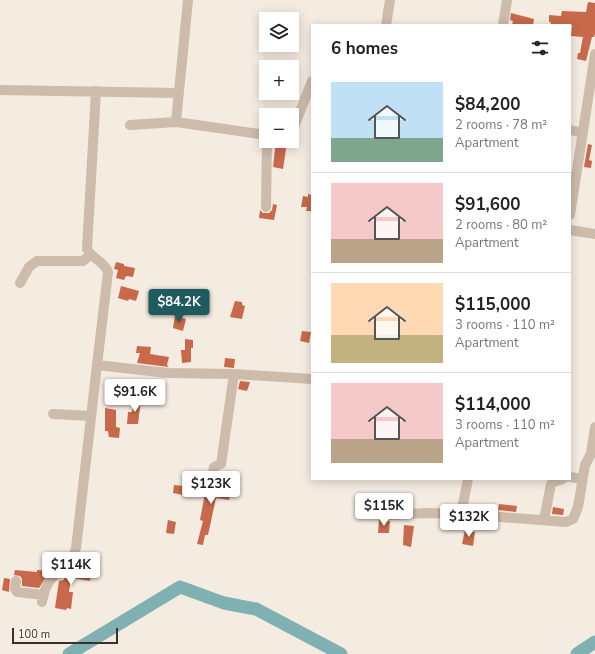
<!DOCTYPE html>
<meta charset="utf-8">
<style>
body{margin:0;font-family:"Nunito Sans",sans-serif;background:#f2f2f2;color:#222;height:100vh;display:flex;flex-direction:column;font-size:15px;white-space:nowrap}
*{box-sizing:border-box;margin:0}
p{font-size:13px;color:#767676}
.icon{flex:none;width:22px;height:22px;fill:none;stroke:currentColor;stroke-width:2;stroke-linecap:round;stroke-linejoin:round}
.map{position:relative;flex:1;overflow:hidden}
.details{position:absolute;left:311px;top:24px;width:260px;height:456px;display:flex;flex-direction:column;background:#fff;border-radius:0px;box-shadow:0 2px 10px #0003}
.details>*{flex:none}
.buttons{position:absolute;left:259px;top:12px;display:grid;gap:8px}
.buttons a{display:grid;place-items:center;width:40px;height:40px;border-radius:0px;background:#fff;box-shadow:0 2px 10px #0003;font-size:20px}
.scale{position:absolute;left:12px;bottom:10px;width:106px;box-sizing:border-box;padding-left:4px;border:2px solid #3b302b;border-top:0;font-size:11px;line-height:14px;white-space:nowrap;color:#3b302b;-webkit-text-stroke:3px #fbf5ee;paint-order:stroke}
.price{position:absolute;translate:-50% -34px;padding:0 9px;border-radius:4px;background:#fff;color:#222;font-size:13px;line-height:26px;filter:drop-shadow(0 1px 2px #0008)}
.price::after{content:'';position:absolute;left:50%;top:24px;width:12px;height:9px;margin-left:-6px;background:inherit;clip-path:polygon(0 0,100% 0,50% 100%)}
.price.selected{background:#1f5a5e;color:#fff}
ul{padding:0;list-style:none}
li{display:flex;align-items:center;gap:12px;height:100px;padding:0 20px}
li+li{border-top:1px solid #e0e0e0}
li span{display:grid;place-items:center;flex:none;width:112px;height:80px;border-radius:0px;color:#555}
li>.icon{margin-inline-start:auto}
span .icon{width:48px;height:48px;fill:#fffc;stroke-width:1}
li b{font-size:17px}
h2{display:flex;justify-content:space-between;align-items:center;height:48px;padding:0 20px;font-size:17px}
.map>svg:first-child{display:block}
</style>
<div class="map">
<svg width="595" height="654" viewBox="0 0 595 654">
<rect width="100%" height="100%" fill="#f4ebe1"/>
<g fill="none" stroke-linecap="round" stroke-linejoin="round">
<path stroke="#7fb0b2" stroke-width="13" d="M 69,654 L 180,587 L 224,603 L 256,609 L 341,654
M 577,654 L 595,642"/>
</g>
<path fill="#c8694b" d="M 588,2 L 595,3 L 595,34 L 594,37 L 592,37 L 586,61 L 577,59 L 578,53 L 580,53 L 583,37 L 571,36 L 572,25 L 550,25 L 551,22 L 549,22 L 549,15 L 561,16 L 562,11 L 586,12 Z
M 511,13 L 534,19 L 533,25 L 512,25 L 513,21 L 510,20 Z
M 276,141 L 287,142 L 283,169 L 273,167 Z
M 588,144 L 592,145 L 589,160 L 592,161 L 591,168 L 584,167 Z
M 308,194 L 312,195 L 312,211 L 306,211 L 307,207 L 301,207 L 303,196 L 308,197 Z
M 273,204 L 277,205 L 274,220 L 259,218 L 260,210 L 263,213 L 269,213 L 272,210 Z
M 116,262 L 124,264 L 124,266 L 135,268 L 133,277 L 126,276 L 124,280 L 116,278 L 118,270 L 114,269 Z
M 121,286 L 139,291 L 136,301 L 129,299 L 128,301 L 118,298 Z
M 235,301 L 242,302 L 242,305 L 245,306 L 242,319 L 230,317 Z
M 175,316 L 186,319 L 183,331 L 173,328 Z
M 302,331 L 311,332 L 309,343 L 300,341 Z
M 185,339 L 193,340 L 193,348 L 191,348 L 191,362 L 182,363 L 181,350 L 185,350 Z
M 137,346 L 151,347 L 150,354 L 169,357 L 167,365 L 169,367 L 137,363 L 140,353 L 136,353 Z
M 225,358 L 235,359 L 234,368 L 224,367 Z
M 240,381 L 250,382 L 247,391 L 238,389 Z
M 135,398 L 141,399 L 138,424 L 127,424 L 128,412 L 132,412 Z
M 105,408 L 116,410 L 116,427 L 120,428 L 119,438 L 109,437 L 108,431 L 105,431 Z
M 208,477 L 212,480 L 218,478 L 217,486 L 231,488 L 229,500 L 216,498 L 208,535 L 205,535 L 203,545 L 197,544 L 203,521 L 200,520 Z
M 174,485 L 184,486 L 183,495 L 173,493 Z
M 499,504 L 517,506 L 516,512 L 498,510 Z
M 553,507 L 564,509 L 563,515 L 552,514 Z
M 168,520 L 176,522 L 174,534 L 166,533 Z
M 379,520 L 390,521 L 389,533 L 378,533 Z
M 404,525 L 414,526 L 411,547 L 403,545 Z
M 465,530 L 475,532 L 473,546 L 462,544 Z
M 83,561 L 89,562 L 87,575 L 91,576 L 90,581 L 71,578 L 69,592 L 73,592 L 71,609 L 67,608 L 66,610 L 55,608 L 59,581 L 64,580 L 65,575 L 72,569 L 74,569 L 75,564 L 82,566 Z
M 15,570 L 37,572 L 37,570 L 50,571 L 39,588 L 22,586 L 22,579 L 20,576 L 14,575 Z
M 4,578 L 10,579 L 9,592 L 2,590 Z"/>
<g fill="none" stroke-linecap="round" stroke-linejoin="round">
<path stroke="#cdbbac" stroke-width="10" d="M 188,0 L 176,122 L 266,135
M 386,25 L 390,0
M 503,25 L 507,0
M 0,90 L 178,93
M 96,91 L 87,249 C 92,259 104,261 108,272 L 97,365 L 168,373 L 234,374 L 312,379
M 130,125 L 176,122
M 570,130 L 583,133
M 292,132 L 312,81
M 266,207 L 267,141
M 570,215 L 595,54
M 570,230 L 595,234
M 20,283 L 29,267 L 37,261 L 83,261 L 91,254
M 53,414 L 91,416
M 213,474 L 214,467 L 221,464 L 234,374
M 570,477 L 582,479
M 468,479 L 461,514 L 566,522 L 573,519 L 578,507 L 585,465 L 591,454 L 595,427
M 392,515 L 427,513 L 461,514
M 544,520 L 551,484 L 553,482 L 563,479
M 16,581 L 15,589 L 17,592 L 44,595
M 42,602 C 43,595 45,588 49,582 C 59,567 70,569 76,548 L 97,365"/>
</g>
</svg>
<div class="buttons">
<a><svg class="icon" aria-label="layers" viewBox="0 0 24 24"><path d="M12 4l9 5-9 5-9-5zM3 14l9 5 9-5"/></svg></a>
<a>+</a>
<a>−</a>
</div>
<div class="scale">100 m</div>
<b class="price selected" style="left:179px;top:323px">$84.2K</b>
<b class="price" style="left:135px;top:413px">$91.6K</b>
<b class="price" style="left:211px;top:505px">$123K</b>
<b class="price" style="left:384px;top:527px">$115K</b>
<b class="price" style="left:469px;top:538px">$132K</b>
<b class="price" style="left:71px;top:586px">$114K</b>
<section class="details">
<h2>6 homes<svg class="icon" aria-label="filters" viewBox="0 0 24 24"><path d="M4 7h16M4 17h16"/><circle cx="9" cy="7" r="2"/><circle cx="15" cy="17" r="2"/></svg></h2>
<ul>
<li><span style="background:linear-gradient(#bfe0f5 70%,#7fa58c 0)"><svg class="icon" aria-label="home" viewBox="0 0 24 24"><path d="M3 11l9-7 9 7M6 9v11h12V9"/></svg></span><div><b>$84,200</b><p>2 rooms · 78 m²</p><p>Apartment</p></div></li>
<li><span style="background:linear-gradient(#f6c9c9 70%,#b9a48a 0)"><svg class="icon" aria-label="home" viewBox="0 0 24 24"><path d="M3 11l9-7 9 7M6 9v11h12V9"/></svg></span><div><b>$91,600</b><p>2 rooms · 80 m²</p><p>Apartment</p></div></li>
<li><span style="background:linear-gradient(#ffd9b3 65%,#c2b280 0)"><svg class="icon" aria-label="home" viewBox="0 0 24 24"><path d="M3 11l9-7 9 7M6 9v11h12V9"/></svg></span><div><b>$115,000</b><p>3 rooms · 110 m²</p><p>Apartment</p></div></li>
<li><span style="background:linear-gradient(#f6c9c9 70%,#b9a48a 0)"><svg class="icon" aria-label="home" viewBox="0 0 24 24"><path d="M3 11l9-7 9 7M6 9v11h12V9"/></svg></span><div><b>$114,000</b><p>3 rooms · 110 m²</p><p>Apartment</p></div></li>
</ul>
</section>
</div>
